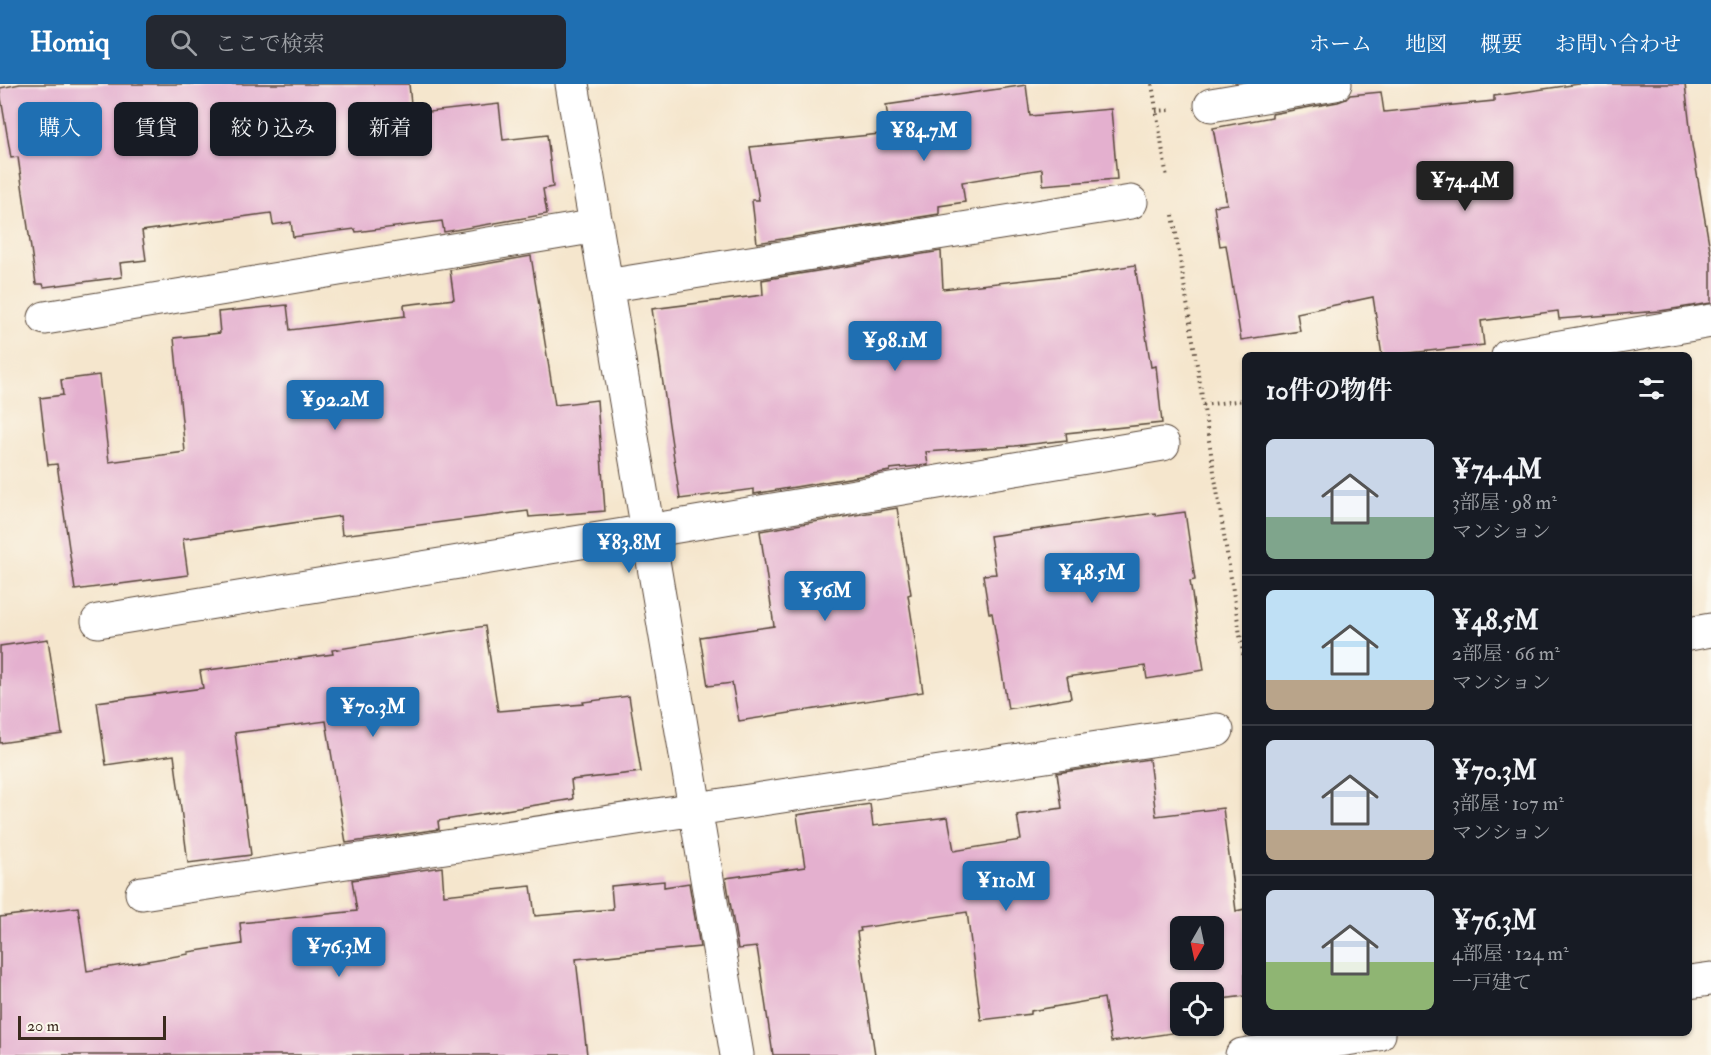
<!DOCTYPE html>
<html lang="ja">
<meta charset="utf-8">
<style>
body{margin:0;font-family:"IM FELL Double Pica","Noto Serif JP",serif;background:#242831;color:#f1f3f6;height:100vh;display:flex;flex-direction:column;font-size:22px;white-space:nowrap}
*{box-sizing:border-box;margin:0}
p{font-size:20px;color:#9ea1a6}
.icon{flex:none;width:33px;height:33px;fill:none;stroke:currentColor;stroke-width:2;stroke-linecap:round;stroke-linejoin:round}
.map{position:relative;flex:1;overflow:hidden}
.drawer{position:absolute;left:1242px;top:268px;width:450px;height:684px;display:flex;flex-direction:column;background:#171b24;border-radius:9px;box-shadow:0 2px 4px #0004}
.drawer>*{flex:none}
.hud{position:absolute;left:18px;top:18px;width:570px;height:54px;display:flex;gap:12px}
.needle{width:39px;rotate:189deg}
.fabs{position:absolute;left:1170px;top:832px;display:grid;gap:12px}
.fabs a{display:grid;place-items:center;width:54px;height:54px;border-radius:9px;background:#171b24;box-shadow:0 2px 4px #0004;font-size:30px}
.scale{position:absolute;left:18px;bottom:15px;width:148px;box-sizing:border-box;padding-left:6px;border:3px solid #3b2a1e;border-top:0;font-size:16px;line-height:21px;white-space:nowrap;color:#3b2a1e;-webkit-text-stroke:4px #fbf7ec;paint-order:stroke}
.price{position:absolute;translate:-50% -51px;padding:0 14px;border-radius:6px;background:#1f6fb2;color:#fff;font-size:20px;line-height:39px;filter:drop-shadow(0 2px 3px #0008)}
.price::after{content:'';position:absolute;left:50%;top:36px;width:18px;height:14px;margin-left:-9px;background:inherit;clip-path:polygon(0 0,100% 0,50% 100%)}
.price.selected{background:#222;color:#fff}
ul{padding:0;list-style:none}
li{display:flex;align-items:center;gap:18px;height:150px;padding:0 24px}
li+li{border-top:2px solid #363941}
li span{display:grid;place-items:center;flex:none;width:168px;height:120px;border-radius:9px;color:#555}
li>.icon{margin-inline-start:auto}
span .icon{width:72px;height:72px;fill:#fffc;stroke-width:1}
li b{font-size:26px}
h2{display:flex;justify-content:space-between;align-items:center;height:72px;padding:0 24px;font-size:26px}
.chip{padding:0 21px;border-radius:9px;background:#171b24;box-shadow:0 2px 4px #0004;font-size:21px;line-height:54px}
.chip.selected{background:#1f6fb2;color:#fff}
header{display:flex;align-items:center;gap:36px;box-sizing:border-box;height:84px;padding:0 30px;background:#1f6fb2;color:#fff}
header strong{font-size:28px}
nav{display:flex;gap:33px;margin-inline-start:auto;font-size:21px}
.search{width:420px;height:54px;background:#242831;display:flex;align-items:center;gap:15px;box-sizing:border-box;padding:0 21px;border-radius:9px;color:#9ea1a6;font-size:22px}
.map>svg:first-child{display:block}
</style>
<header>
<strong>Homiq</strong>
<div class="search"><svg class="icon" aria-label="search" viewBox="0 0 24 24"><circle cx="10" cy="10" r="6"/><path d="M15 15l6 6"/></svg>ここで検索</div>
<nav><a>ホーム</a><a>地図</a><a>概要</a><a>お問い合わせ</a></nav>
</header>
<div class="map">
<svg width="1711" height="971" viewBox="0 0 1711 971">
<rect width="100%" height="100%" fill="#fbf7ec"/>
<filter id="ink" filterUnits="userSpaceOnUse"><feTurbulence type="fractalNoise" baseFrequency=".0167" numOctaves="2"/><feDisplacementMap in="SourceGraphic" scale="12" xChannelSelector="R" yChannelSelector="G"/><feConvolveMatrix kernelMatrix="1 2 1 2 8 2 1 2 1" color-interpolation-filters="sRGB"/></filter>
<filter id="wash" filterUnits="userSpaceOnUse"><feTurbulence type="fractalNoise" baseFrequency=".008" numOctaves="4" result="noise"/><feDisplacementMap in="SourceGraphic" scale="24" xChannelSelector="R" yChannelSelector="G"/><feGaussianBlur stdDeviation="1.35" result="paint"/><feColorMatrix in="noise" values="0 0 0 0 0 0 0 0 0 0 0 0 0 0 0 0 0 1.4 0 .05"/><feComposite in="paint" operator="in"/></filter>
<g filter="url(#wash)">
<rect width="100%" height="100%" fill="#f5e6cd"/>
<g id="blocks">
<path fill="#e4b0cf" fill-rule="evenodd" d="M 20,0 L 409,0 L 412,30 L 499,20 L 503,56 L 547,51 L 553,103 L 543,105 L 547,130 L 444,148 L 442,137 L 356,148 L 355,145 L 293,153 L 291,138 L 273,141 L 271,129 L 142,147 L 146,176 L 120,179 L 122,193 L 44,203 L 43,200 L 36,200 L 18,73 L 11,74 L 0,8 L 0,4 Z
M 1579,0 L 1685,0 L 1692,61 L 1711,171 L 1711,219 L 1660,227 L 1559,235 L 1558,227 L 1481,237 L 1484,261 L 1382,272 L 1373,213 L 1297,229 L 1300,247 L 1241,256 L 1226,161 L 1220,162 L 1214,122 L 1227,120 L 1213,44 L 1272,33 L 1272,30 L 1338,18 L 1346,15 L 1350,11 L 1381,8 L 1384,28 L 1494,17 L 1494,12 Z
M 1026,1 L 1030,32 L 1111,25 L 1117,95 L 1043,101 L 1042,85 L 962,98 L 965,118 L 939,122 L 939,130 L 757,159 L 752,116 L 759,116 L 750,63 L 890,49 L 886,21 Z
M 941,167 L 943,205 L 1079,190 L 1135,181 L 1151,283 L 1156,282 L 1162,339 L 1066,349 L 1067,356 L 1015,362 L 926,368 L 928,381 L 890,385 L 890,387 L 754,410 L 754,405 L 680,415 L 652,225 L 763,211 L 762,196 Z
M 531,172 L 555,321 L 597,316 L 605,427 L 529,433 L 528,427 L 342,451 L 340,432 L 183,455 L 188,491 L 75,506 L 57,380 L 48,381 L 40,314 L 63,311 L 61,296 L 99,291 L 109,378 L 185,368 L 174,254 L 220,249 L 218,228 L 287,221 L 290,246 L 405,232 L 404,221 L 454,215 L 450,186 Z
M 897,424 L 911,510 L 908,511 L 923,608 L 739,637 L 732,599 L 708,602 L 700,553 L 774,542 L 760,447 Z
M 1185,428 L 1195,496 L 1190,497 L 1204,586 L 1147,595 L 1145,582 L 1067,593 L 1071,614 L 1008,625 L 992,529 L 989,529 L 983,491 L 996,490 L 990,452 L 1155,429 L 1156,432 Z
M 485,542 L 498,627 L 584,620 L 583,618 L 629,612 L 641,688 L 571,696 L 573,715 L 438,737 L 439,745 L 346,759 L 326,637 L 235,649 L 251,771 L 188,779 L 174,671 L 106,681 L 97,618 L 203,604 L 200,587 L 333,570 L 332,566 Z
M 48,555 L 62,650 L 0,659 L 0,562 Z
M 1149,675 L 1156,732 L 1223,724 L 1236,827 L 1245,825 L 1245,912 L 1214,916 L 1214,909 L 1180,909 L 1180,942 L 1192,942 L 1193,946 L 1111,958 L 1104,914 L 1031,927 L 1031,930 L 981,936 L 967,828 L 860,844 L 861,847 L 857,848 L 875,971 L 773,971 L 757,863 L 738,865 L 726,794 L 805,783 L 797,731 L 870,720 L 873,742 L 948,733 L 954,767 L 1021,756 L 1017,731 L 1062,724 L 1057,689 ZM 1180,843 L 1214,843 L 1214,876 L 1180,876 Z
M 442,783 L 444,811 L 531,802 L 535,832 L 613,825 L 611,802 L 664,797 L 664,803 L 689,799 L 700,863 L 576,875 L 587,971 L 0,971 L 0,833 L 78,823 L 87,887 L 189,870 L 188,868 L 242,860 L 240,839 L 357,827 L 352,796 Z"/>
</g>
</g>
<g filter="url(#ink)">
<use href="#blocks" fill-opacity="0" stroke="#574638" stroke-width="1.5"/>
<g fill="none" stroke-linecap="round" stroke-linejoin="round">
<g stroke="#574638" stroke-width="35">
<path id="minor" d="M 572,0 L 737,971
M 1211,21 L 1335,0
M 606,202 L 1131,118
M 45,234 L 597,142
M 1508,272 L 1711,237
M 98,537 L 648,447 L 1163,360
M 1689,550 L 1711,546
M 142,809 L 1217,646
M 1689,898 L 1711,895
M 1242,971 L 1379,950"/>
</g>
<path stroke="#574638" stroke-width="4" stroke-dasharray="1.5 4.5" stroke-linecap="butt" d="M 1152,0 L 1167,94
M 1156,27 L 1170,26
M 1173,131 L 1245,582
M 1203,321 L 1245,316"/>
<use href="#minor" stroke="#fff" stroke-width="33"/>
</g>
</g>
</svg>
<div class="fabs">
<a><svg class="needle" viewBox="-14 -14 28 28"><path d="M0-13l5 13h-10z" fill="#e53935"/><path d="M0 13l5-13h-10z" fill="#9ea1a6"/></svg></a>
<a><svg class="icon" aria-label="locate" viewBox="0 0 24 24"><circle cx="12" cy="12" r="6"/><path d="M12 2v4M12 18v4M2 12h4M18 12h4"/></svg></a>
</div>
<div class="scale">20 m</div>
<b class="price" style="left:924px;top:78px">¥84.7M</b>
<b class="price selected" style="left:1465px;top:128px">¥74.4M</b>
<b class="price" style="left:895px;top:288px">¥98.1M</b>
<b class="price" style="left:335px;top:347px">¥92.2M</b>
<b class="price" style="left:629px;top:490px">¥83.8M</b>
<b class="price" style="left:1092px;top:520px">¥48.5M</b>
<b class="price" style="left:825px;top:538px">¥56M</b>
<b class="price" style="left:373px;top:654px">¥70.3M</b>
<b class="price" style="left:1006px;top:828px">¥110M</b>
<b class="price" style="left:339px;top:894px">¥76.3M</b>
<div class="hud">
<a class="chip selected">購入</a>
<a class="chip">賃貸</a>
<a class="chip">絞り込み</a>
<a class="chip">新着</a>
</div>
<section class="drawer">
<h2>10件の物件<svg class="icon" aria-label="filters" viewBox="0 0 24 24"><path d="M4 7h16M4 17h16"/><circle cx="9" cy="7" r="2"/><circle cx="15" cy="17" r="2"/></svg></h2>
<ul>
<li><span style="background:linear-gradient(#c9d6e8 65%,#7fa58c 0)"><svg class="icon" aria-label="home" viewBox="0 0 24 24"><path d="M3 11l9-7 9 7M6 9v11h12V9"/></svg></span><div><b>¥74.4M</b><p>3部屋 · 98 m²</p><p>マンション</p></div></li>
<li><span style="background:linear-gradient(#bfe0f5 75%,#b9a48a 0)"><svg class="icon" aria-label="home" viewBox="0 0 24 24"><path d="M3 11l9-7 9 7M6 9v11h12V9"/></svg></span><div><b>¥48.5M</b><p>2部屋 · 66 m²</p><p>マンション</p></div></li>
<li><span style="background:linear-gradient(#c9d6e8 75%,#b9a48a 0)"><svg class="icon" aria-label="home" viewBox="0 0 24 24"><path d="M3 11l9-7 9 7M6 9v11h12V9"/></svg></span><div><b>¥70.3M</b><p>3部屋 · 107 m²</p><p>マンション</p></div></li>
<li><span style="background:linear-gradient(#c9d6e8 60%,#8fb573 0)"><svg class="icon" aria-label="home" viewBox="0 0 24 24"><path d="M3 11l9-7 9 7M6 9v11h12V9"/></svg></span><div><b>¥76.3M</b><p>4部屋 · 124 m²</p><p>一戸建て</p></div></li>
</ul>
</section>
</div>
